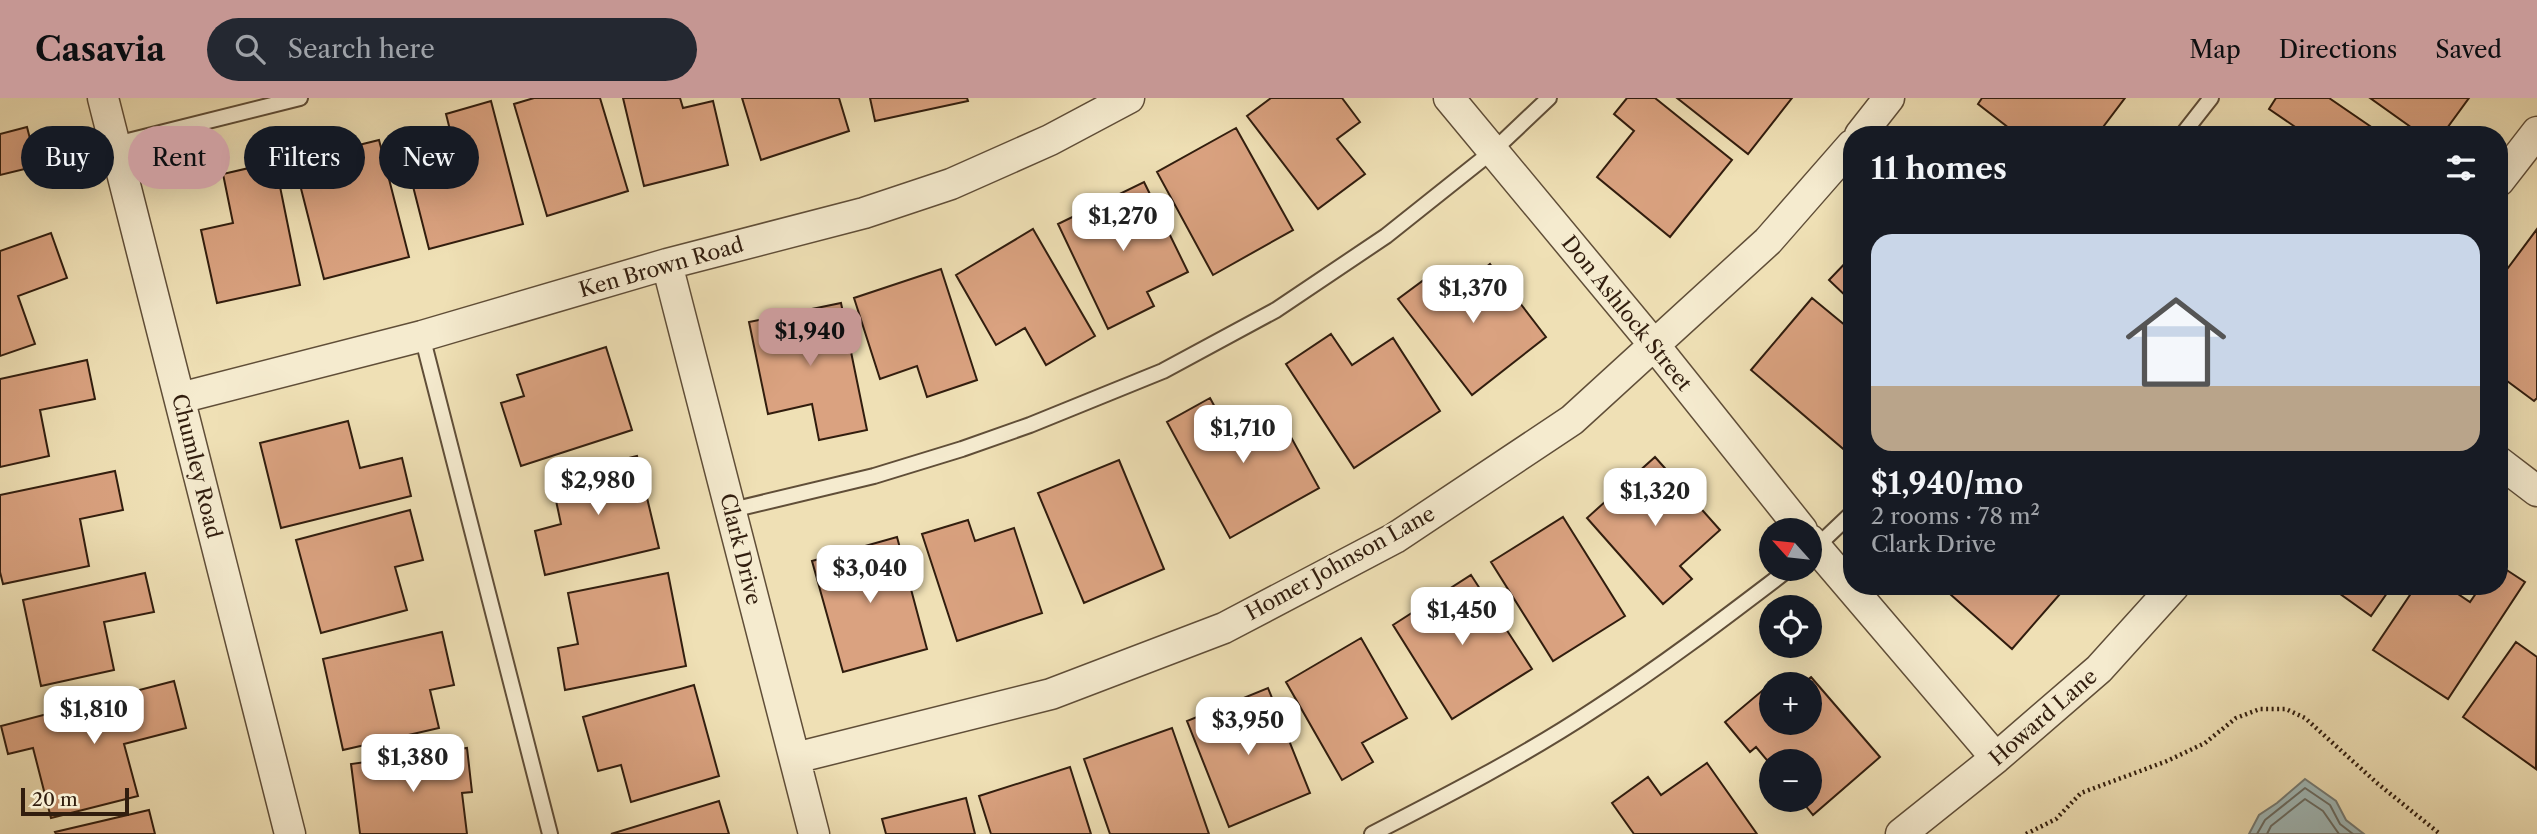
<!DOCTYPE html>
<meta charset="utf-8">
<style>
body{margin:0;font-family:"Libre Caslon Text",serif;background:#242831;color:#f1f3f6;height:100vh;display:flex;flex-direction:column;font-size:26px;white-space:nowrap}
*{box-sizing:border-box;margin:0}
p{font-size:23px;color:#9ea1a6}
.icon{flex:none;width:38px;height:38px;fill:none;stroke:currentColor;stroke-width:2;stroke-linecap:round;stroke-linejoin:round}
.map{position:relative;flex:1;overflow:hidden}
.details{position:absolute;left:1843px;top:28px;width:665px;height:469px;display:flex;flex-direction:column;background:#171b24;border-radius:28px;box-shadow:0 7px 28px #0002}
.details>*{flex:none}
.guide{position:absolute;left:21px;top:28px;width:665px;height:63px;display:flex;gap:14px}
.needle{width:46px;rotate:297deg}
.fabs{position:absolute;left:1759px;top:420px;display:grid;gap:14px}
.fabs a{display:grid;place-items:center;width:63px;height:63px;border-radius:50%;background:#171b24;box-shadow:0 7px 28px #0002;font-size:35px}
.scale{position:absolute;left:21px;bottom:18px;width:108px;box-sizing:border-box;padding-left:7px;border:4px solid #311d0e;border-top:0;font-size:19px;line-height:24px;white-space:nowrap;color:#311d0e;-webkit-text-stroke:5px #f5ebcf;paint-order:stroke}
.price{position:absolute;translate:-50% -60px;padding:0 16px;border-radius:14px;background:#fff;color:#222;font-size:23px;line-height:46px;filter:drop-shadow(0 2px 4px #0008)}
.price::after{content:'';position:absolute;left:50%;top:42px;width:21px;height:16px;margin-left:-10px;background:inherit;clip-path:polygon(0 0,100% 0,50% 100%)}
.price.selected{background:#c59692;color:#111}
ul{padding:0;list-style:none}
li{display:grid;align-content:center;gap:14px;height:371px;padding:0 28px}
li+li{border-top:2px solid #363941}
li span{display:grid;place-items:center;height:217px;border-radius:21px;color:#555}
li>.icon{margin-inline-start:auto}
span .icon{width:126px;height:126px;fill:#fffc;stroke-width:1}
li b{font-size:30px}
h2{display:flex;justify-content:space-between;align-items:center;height:84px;padding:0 28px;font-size:30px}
.chip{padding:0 24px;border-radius:32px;background:#171b24;box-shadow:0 7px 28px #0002;font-size:24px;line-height:63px}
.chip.selected{background:#c59692;color:#111}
header{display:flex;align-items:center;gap:42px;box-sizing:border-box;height:98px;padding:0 35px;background:#c59692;color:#111}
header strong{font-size:33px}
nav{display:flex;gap:38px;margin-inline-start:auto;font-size:24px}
.search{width:490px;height:63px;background:#242831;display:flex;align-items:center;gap:18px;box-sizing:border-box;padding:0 24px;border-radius:38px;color:#9ea1a6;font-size:26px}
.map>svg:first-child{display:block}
</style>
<header>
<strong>Casavia</strong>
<div class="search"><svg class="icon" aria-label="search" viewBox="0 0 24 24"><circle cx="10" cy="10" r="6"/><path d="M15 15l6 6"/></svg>Search here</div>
<nav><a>Map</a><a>Directions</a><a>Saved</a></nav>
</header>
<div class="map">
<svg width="2537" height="736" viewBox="0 0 2537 736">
<rect width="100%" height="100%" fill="#efe0b5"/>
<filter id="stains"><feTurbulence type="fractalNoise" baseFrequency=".00286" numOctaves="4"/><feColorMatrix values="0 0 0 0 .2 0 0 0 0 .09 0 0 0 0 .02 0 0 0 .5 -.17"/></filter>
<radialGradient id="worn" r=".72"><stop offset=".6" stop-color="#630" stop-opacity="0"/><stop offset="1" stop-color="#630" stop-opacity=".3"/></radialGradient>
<path fill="#a0baba" stroke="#747b75" stroke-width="2" d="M 2305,681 L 2336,703 L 2346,722 L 2364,736 L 2249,736 L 2259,717 L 2277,705 Z"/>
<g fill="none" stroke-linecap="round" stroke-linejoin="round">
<path stroke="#686c64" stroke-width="2" d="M 2257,736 L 2265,722 L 2305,690 L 2330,707 L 2340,726 L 2353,736
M 2267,736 L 2271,728 L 2305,701 L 2323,713 L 2339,736"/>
</g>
<path fill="#daa280" stroke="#311d0e" stroke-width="2" d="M 534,0 L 600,0 L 628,93 L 547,118 L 514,6 Z
M 623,0 L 680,0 L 683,10 L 713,3 L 728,67 L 644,88 Z
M 742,0 L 839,0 L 849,33 L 761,62 Z
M 870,0 L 967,0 L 968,3 L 875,23 Z
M 1271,0 L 1342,0 L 1360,24 L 1337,41 L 1365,76 L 1318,111 L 1247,18 Z
M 1627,0 L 1655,0 L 1732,62 L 1670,139 L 1597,79 L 1634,33 L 1614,16 Z
M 1677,0 L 1792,0 L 1748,56 Z
M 1982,0 L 2125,0 L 2097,37 L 2018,37 L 1978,6 Z
M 2276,0 L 2329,0 L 2383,37 L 2307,37 L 2269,11 Z
M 2370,0 L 2469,0 L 2442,37 L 2422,37 Z
M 491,3 L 523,126 L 429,151 L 405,57 L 453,44 L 446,16 Z
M 27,29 L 37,68 L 0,77 L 0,36 Z
M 1236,30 L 1293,132 L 1213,177 L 1157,74 Z
M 379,42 L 409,159 L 324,181 L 294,63 Z
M 275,64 L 300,187 L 217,205 L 201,132 L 233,125 L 223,76 Z
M 1144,84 L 1188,174 L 1147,194 L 1154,208 L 1108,231 L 1058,126 Z
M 1033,131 L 1095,238 L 1046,267 L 1025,230 L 996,247 L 956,177 Z
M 2537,131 L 2537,300 L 2534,303 L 2499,277 L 2499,182 Z
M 51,135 L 67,180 L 18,198 L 35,246 L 0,258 L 0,153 Z
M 1852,158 L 1852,204 L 1829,182 Z
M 1490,166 L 1546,239 L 1472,297 L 1398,201 L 1440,170 L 1457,193 Z
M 941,171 L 977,282 L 927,299 L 917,268 L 880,281 L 854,200 Z
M 1812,200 L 1852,233 L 1852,350 L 1848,355 L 1751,272 Z
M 841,205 L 867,332 L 819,342 L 812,306 L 768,316 L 749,224 Z
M 1331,236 L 1352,267 L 1393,240 L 1440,313 L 1354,370 L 1286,266 Z
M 606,249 L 632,332 L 521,368 L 501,305 L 524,298 L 517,277 Z
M 87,262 L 95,301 L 40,312 L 49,358 L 0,369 L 0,281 Z
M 1210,300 L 1229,335 L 1275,310 L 1319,390 L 1230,440 L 1167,324 Z
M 348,323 L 360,370 L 402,360 L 411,398 L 281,430 L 260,345 Z
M 637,358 L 659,450 L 545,477 L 535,433 L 561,426 L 551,379 Z
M 1655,359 L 1720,432 L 1680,468 L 1692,481 L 1663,506 L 1587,420 Z
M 1119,362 L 1164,471 L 1084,505 L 1038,395 Z
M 115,373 L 123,412 L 80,421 L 89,468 L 3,486 L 0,474 L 0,397 Z
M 410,412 L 423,462 L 395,469 L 407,512 L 321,535 L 296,442 Z
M 1563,419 L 1625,518 L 1553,563 L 1491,464 Z
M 968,422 L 975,443 L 1014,430 L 1042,515 L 957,543 L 922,436 Z
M 897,439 L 927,551 L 843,574 L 812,463 Z
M 2499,467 L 2525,484 L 2448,601 L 2373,552 L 2416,488 L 2446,488 L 2470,504 L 2481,488 L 2499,488 Z
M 145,475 L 154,514 L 104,524 L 114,572 L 41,588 L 23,502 Z
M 668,475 L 686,568 L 565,592 L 558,550 L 578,546 L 568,495 Z
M 1471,477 L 1532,571 L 1452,621 L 1393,527 Z
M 1941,488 L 2067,488 L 2012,551 Z
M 2329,488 L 2392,488 L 2371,518 Z
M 442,534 L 454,587 L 430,592 L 439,630 L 343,652 L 323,561 Z
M 1361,540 L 1407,620 L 1362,645 L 1373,664 L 1342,682 L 1286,584 Z
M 2516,544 L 2537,559 L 2536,671 L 2463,619 Z
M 1811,579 L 1880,659 L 1813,717 L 1801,702 L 1810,702 L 1810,663 L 1771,663 L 1771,667 L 1756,649 L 1750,654 L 1725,624 L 1769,587 L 1771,625 L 1810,625 L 1810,586 L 1802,586 Z
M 174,583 L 186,630 L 124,646 L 138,698 L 51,720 L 33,650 L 8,656 L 1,628 Z
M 694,587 L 719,678 L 631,704 L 621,667 L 598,673 L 583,619 Z
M 1268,590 L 1310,695 L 1229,729 L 1187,623 Z
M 1172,630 L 1209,736 L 1110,736 L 1084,661 Z
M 467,650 L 472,694 L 462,695 L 467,736 L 360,736 L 351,666 Z
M 1707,665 L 1757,736 L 1634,736 L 1612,705 L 1648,679 L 1661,697 Z
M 1070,669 L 1091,736 L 991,736 L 979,698 Z
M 966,700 L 975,736 L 886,736 L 882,721 Z
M 719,703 L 729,736 L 611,736 Z
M 149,712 L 155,736 L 56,736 L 55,734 Z"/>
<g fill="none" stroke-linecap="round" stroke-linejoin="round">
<g stroke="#604e38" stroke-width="18">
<path id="service" d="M 2182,37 L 2211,0
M 116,46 L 300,0
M 422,238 L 550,736
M 732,412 L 874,378 L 962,351 L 1030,327 L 1163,273 L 1276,212 L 1386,138 L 1494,52 L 1549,0
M 1813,452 L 1852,415
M 1372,736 C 1448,697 1524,658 1595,611 C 1662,568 1726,519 1789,471"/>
</g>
<g stroke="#604e38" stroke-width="33">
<path id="minor" d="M 103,0 L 290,736
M 1449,0 L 1655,248 L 1802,432
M 1860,37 L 1889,0
M 2499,83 L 2537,34
M 667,166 L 814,736
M 180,300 L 422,238 L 667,166 L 864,115 L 951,86 L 1050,42 L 1129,0
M 2499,364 L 2537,393
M 1810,442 L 1996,660
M 795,660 L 1051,596 L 1224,530 L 1395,440 L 1572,322 L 1768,143 L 1852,47
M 1901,736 L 1996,660 L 2099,571 L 2174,488"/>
</g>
<path stroke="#311d0e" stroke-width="4.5" stroke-dasharray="2 3.5" stroke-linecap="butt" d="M 2026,736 L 2056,721 L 2081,695 L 2167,663 L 2205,645 L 2236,620 L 2260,611 L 2286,611 L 2305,620 L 2377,685 L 2440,736"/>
<use href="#service" stroke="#f5ebcf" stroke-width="14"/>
<use href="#minor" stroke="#f5ebcf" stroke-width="30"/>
</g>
<g text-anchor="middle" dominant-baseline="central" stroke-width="5" stroke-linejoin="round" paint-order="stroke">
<g font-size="21" fill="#311d0e" stroke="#f5ebcf">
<text transform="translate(661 169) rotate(-16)">Ken Brown Road</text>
<text transform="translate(1627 215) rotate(51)">Don Ashlock Street</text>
<text transform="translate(197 368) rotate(76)">Chumley Road</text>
<text transform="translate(741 451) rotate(76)">Clark Drive</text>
<text transform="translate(1340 465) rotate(-29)">Homer Johnson Lane</text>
<text transform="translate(2043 619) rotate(-41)">Howard Lane</text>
</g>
</g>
<rect width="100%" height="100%" filter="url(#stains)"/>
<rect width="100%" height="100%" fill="url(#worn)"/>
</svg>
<div class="fabs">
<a><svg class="needle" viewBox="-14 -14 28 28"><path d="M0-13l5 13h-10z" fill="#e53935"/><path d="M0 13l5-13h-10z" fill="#9ea1a6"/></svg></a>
<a><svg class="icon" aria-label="locate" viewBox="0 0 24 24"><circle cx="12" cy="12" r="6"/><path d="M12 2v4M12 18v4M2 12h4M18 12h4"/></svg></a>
<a>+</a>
<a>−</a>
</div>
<div class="scale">20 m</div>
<b class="price" style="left:1123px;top:155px">$1,270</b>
<b class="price" style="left:1473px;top:227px">$1,370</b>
<b class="price selected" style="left:810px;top:270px">$1,940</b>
<b class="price" style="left:1243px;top:367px">$1,710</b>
<b class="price" style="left:598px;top:419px">$2,980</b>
<b class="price" style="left:1655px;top:430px">$1,320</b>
<b class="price" style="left:870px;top:507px">$3,040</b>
<b class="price" style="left:1462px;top:549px">$1,450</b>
<b class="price" style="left:94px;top:648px">$1,810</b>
<b class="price" style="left:1248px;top:659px">$3,950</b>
<b class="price" style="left:413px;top:696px">$1,380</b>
<div class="guide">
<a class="chip">Buy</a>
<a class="chip selected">Rent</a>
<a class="chip">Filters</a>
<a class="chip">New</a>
</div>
<section class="details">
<h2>11 homes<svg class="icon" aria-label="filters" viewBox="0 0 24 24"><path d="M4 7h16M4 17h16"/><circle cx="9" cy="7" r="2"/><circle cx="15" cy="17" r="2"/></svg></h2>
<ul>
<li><span style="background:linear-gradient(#c9d6e8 70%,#b9a48a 0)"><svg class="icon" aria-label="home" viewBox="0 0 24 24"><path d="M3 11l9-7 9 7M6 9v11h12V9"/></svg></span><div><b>$1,940/mo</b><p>2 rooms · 78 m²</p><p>Clark Drive</p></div></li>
</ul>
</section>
</div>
